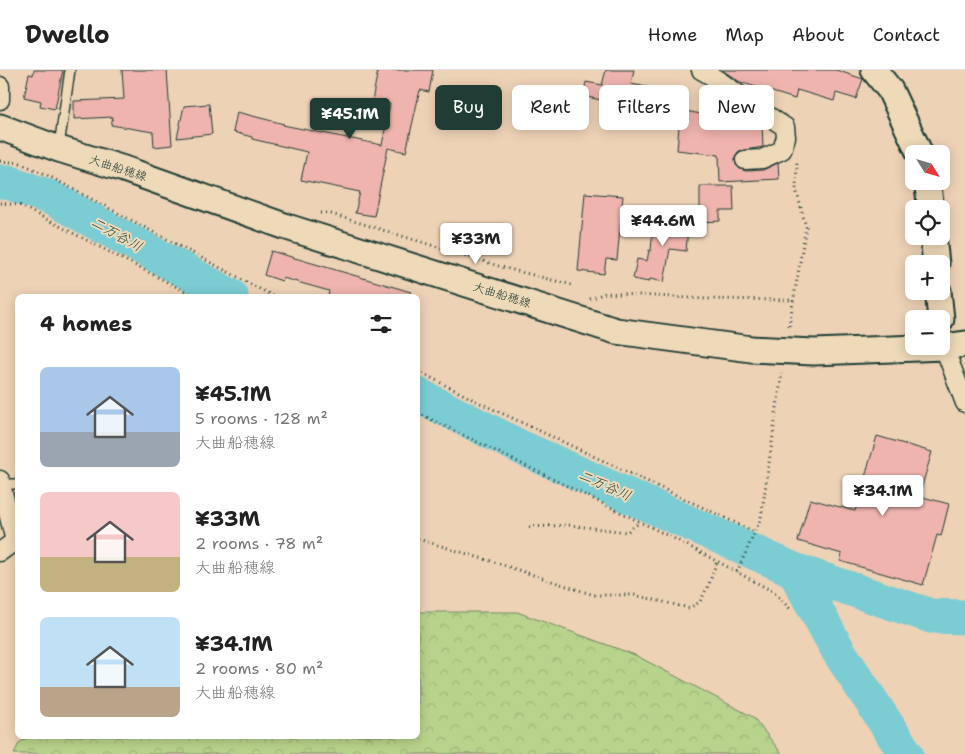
<!DOCTYPE html>
<meta charset="utf-8">
<style>
body{margin:0;font-family:"Shantell Sans","Klee One",sans-serif;background:#f6f6f6;color:#222;height:100vh;display:flex;flex-direction:column;font-size:19px;white-space:nowrap}
*{box-sizing:border-box;margin:0}
p{font-size:16px;color:#767676}
.icon{flex:none;width:28px;height:28px;fill:none;stroke:currentColor;stroke-width:2;stroke-linecap:round;stroke-linejoin:round}
.map{position:relative;flex:1;overflow:hidden}
.drawer{position:absolute;left:15px;top:224px;width:405px;height:445px;display:flex;flex-direction:column;background:#fff;border-radius:8px;box-shadow:0 2px 12px #0003}
.drawer>*{flex:none}
.guide{position:absolute;left:435px;top:15px;width:455px;height:45px;display:flex;gap:10px}
.needle{width:32px;rotate:127deg}
.buttons{position:absolute;left:905px;top:75px;display:grid;gap:10px}
.buttons a{display:grid;place-items:center;width:45px;height:45px;border-radius:8px;background:#fff;box-shadow:0 2px 12px #0003;font-size:25px}
.price{position:absolute;translate:-50% -42px;padding:0 11px;border-radius:5px;background:#fff;color:#222;font-size:16px;line-height:32px;filter:drop-shadow(0 1px 2px #0008)}
.price::after{content:'';position:absolute;left:50%;top:30px;width:15px;height:11px;margin-left:-8px;background:inherit;clip-path:polygon(0 0,100% 0,50% 100%)}
.price.on{background:#1f3d34;color:#fff}
ul{padding:0;list-style:none}
li{display:flex;align-items:center;gap:15px;height:125px;padding:0 25px}
li span{display:grid;place-items:center;flex:none;width:140px;height:100px;border-radius:8px;color:#555}
li>.icon{margin-inline-start:auto}
span .icon{width:60px;height:60px;fill:#fffc;stroke-width:1}
li b{font-size:21px}
h2{display:flex;justify-content:space-between;align-items:center;height:60px;padding:0 25px;font-size:21px}
.pill{padding:0 18px;border-radius:8px;background:#fff;box-shadow:0 2px 12px #0003;font-size:18px;line-height:45px}
.pill.on{background:#1f3d34;color:#fff}
header{display:flex;align-items:center;gap:30px;box-sizing:border-box;height:70px;padding:0 25px;background:#fff;border-bottom:1px solid #e0e0e0}
header strong{font-size:24px}
nav{display:flex;gap:28px;margin-inline-start:auto;font-size:18px}
.map>svg:first-child{display:block}
</style>
<header>
<strong>Dwello</strong>
<nav><a>Home</a><a>Map</a><a>About</a><a>Contact</a></nav>
</header>
<div class="map">
<svg width="965" height="684" viewBox="0 0 965 684">
<defs>
<pattern id="forest-crowns" width="20" height="18" patternUnits="userSpaceOnUse" patternTransform="scale(1.25)"><rect width="20" height="18" fill="#b8d38b"/><path d="M2 6a3 3 0 1 1 6 0M12 15a3 3 0 1 1 6 0" fill="none" stroke="#9eb679"/></pattern>
</defs>
<rect width="100%" height="100%" fill="#eed2b6"/>
<filter id="ink" filterUnits="userSpaceOnUse"><feTurbulence type="fractalNoise" baseFrequency=".02" numOctaves="2"/><feDisplacementMap in="SourceGraphic" scale="10" xChannelSelector="R" yChannelSelector="G"/><feConvolveMatrix kernelMatrix="1 2 1 2 8 2 1 2 1" color-interpolation-filters="sRGB"/></filter>
<g filter="url(#ink)">
<path fill="url(#forest-crowns)" stroke="#6c8860" d="M 418,542 L 517,542 L 635,585 L 753,647 L 782,684 L 14,684 L 19,673 L 30,666 L 418,666 Z"/>
<g fill="none" stroke-linecap="round" stroke-linejoin="round">
<path stroke="#7cccd4" stroke-width="35" d="M 0,112 L 8,112 L 51,128 L 231,226
M 418,325 L 522,378 L 794,500 L 931,546 L 965,547
M 794,500 L 839,582 L 906,684"/>
</g>
<path fill="#efb4ae" stroke="#1f3d34" d="M 34,0 L 63,0 L 55,39 L 40,36 L 41,31 L 24,27 L 29,4 L 33,5 Z
M 122,0 L 167,0 L 172,75 L 154,77 L 153,62 L 111,55 L 113,47 L 74,49 L 74,31 L 124,29 Z
M 378,0 L 433,0 L 429,22 L 420,20 L 406,82 L 388,78 L 374,146 L 355,143 L 360,122 L 301,110 L 307,82 L 252,69 L 252,67 L 233,62 L 237,42 L 284,54 L 283,55 L 382,75 L 390,34 L 372,31 Z
M 606,0 L 634,0 L 631,14 L 652,18 L 649,34 L 701,44 L 701,36 L 729,34 L 730,49 L 752,47 L 762,54 L 763,77 L 739,81 L 735,86 L 736,95 L 740,99 L 746,101 L 763,100 L 778,93 L 779,109 L 720,112 L 719,85 L 677,80 L 679,56 L 630,46 L 632,37 L 583,26 L 586,12 L 602,15 Z
M 722,0 L 836,0 L 863,9 L 856,29 L 836,23 L 834,31 L 797,20 L 795,29 L 740,12 Z
M 209,34 L 212,64 L 177,68 L 184,36 Z
M 700,116 L 733,116 L 734,141 L 720,141 L 720,151 L 700,152 Z
M 585,123 L 623,126 L 617,190 L 606,189 L 604,204 L 578,201 Z
M 654,144 L 689,147 L 686,181 L 670,179 L 664,212 L 650,209 L 649,212 L 633,209 L 637,189 L 647,191 L 649,180 L 651,181 Z
M 271,181 L 411,222 L 410,226 L 328,226 L 329,221 L 283,208 L 282,211 L 264,205 Z
M 877,366 L 932,382 L 919,426 L 949,434 L 941,466 L 937,465 L 923,515 L 840,491 L 842,484 L 798,471 L 810,429 L 855,441 Z"/>
<g fill="none" stroke-linecap="round" stroke-linejoin="round">
<g stroke="#1f3d34" stroke-width="12">
<path id="lane" d="M 59,76 L 70,0
M 1,414 L 18,414"/>
</g>
<g stroke="#1f3d34" stroke-width="21">
<path id="street" d="M 701,0 C 731,16 756,39 785,57 L 786,67 L 782,80 L 762,89 L 745,90
M 0,16 L 0,30
M 944,277 L 965,333
M 0,410 L 15,471 L 0,482"/>
</g>
<g stroke="#1f3d34" stroke-width="29">
<path id="secondary" d="M 874,0 L 890,20 L 920,84
M 0,57 L 59,79 L 124,99 L 287,157 L 616,261 L 751,279 L 814,282 L 944,277 L 965,274
M 927,111 L 931,139
M 933,166 L 936,194
M 938,221 L 941,249"/>
</g>
<path stroke="#1f3d34" stroke-width="3" stroke-dasharray="1 4" stroke-linecap="butt" d="M 0,91 L 20,93 L 43,103 L 273,226
M 0,133 L 19,135 L 194,226
M 321,143 L 328,143 L 505,198 L 572,215
M 590,229 L 605,223 L 706,229 L 793,230
M 789,256 L 806,157 L 796,119 L 797,91
M 418,301 L 478,332 L 755,462
M 418,343 L 685,474 L 774,522 L 792,541
M 529,457 L 568,455 L 627,462 L 640,452
M 418,469 L 497,493 L 594,525 L 634,525 L 689,538 L 700,532 L 709,514 L 717,491
M 737,502 L 761,448 L 782,303"/>
<use href="#lane" stroke="#eed9b8" stroke-width="9"/>
<use href="#street" stroke="#eed9b8" stroke-width="18"/>
<use href="#secondary" stroke="#eed9b8" stroke-width="25"/>
</g>
</g>
<g text-anchor="middle" dominant-baseline="central" stroke-width="4" stroke-linejoin="round" paint-order="stroke">
<g font-size="12" fill="#1f3d34" stroke="#eed9b8">
<text transform="translate(118 98) rotate(18)">大曲船穂線</text>
<text transform="translate(502 225) rotate(17)">大曲船穂線</text>
</g>
<g font-size="14" font-style="italic" fill="#284b44" stroke="#eed9b8">
<text transform="translate(117 164) rotate(29)">二万谷川</text>
<text transform="translate(605 415) rotate(24)">二万谷川</text>
</g>
</g>
</svg>
<div class="buttons">
<a><svg class="needle" viewBox="-14 -14 28 28"><path d="M0-13l5 13h-10z" fill="#e53935"/><path d="M0 13l5-13h-10z" fill="#767676"/></svg></a>
<a><svg class="icon" aria-label="locate" viewBox="0 0 24 24"><circle cx="12" cy="12" r="6"/><path d="M12 2v4M12 18v4M2 12h4M18 12h4"/></svg></a>
<a>+</a>
<a>−</a>
</div>
<b class="price on" style="left:350px;top:70px">¥45.1M</b>
<b class="price" style="left:663px;top:177px">¥44.6M</b>
<b class="price" style="left:476px;top:195px">¥33M</b>
<b class="price" style="left:883px;top:447px">¥34.1M</b>
<div class="guide">
<a class="pill on">Buy</a>
<a class="pill">Rent</a>
<a class="pill">Filters</a>
<a class="pill">New</a>
</div>
<section class="drawer">
<h2>4 homes<svg class="icon" aria-label="filters" viewBox="0 0 24 24"><path d="M4 7h16M4 17h16"/><circle cx="9" cy="7" r="2"/><circle cx="15" cy="17" r="2"/></svg></h2>
<ul>
<li><span style="background:linear-gradient(#a9c7e8 65%,#9aa5b1 0)"><svg class="icon" aria-label="home" viewBox="0 0 24 24"><path d="M3 11l9-7 9 7M6 9v11h12V9"/></svg></span><div><b>¥45.1M</b><p>5 rooms · 128 m²</p><p>大曲船穂線</p></div></li>
<li><span style="background:linear-gradient(#f6c9c9 65%,#c2b280 0)"><svg class="icon" aria-label="home" viewBox="0 0 24 24"><path d="M3 11l9-7 9 7M6 9v11h12V9"/></svg></span><div><b>¥33M</b><p>2 rooms · 78 m²</p><p>大曲船穂線</p></div></li>
<li><span style="background:linear-gradient(#bfe0f5 70%,#b9a48a 0)"><svg class="icon" aria-label="home" viewBox="0 0 24 24"><path d="M3 11l9-7 9 7M6 9v11h12V9"/></svg></span><div><b>¥34.1M</b><p>2 rooms · 80 m²</p><p>大曲船穂線</p></div></li>
</ul>
</section>
</div>
